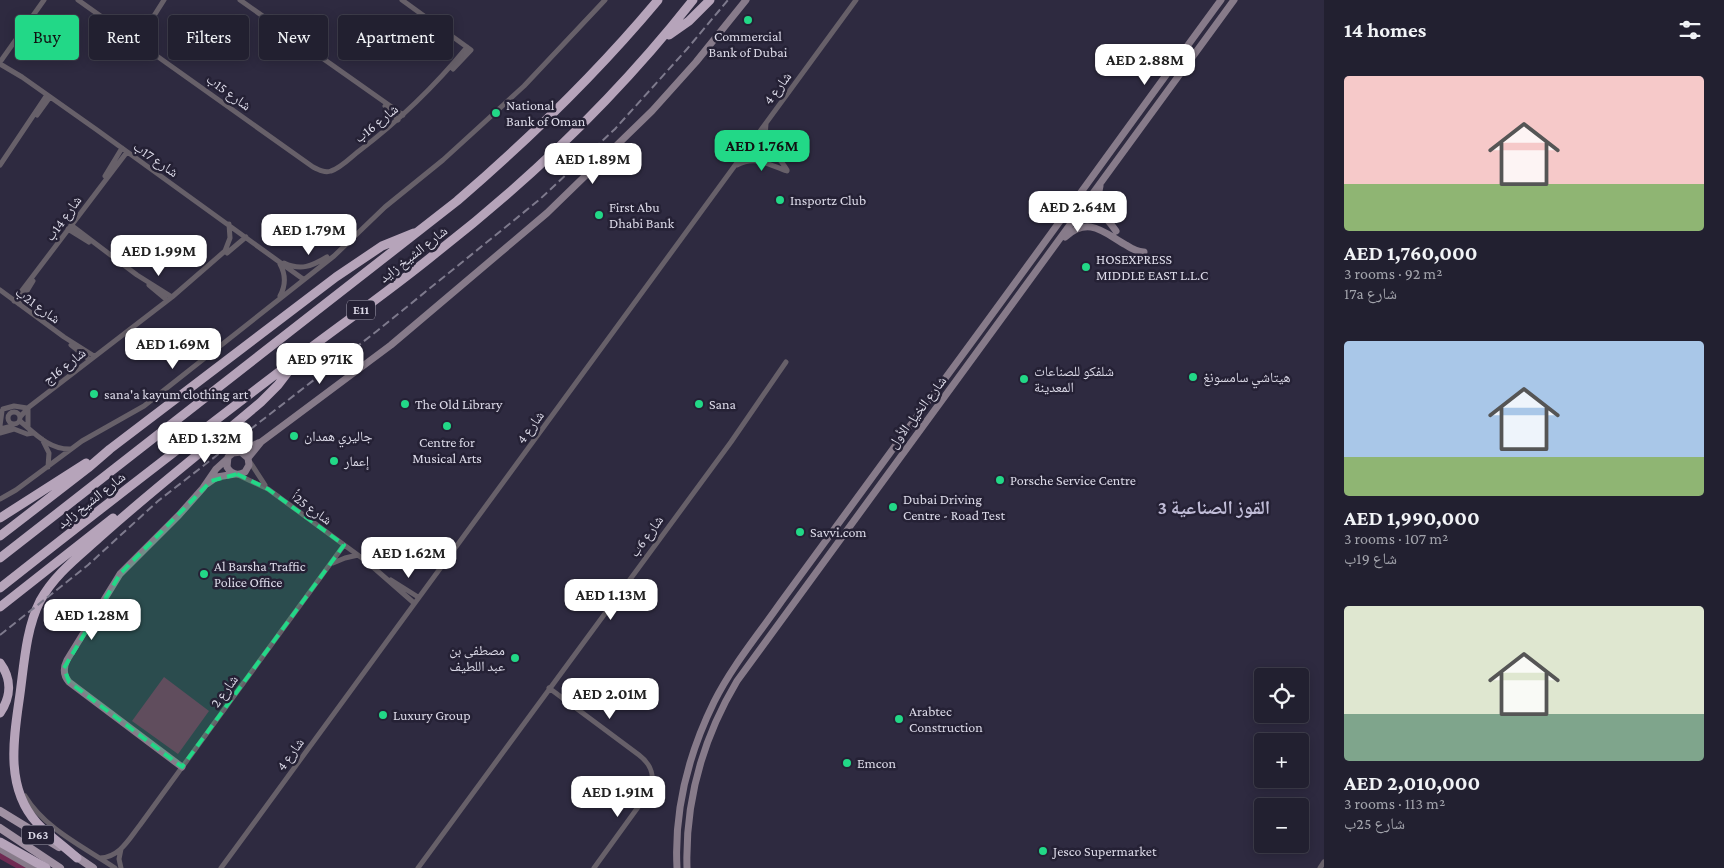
<!DOCTYPE html>
<meta charset="utf-8">
<style>
body{margin:0;font-family:"Crimson Pro","Noto Naskh Arabic",serif;background:#2a2838;color:#f1f3f6;height:100vh;display:flex;flex-direction:column;font-size:19px;white-space:nowrap}
*{box-sizing:border-box;margin:0}
p{font-size:16px;color:#a2a3ab}
.icon{flex:none;width:28px;height:28px;fill:none;stroke:currentColor;stroke-width:2;stroke-linecap:round;stroke-linejoin:round}
.map{position:relative;flex:1;overflow:hidden}
.details{display:flex;flex-direction:column;background:#222030;width:400px}
.details>*{flex:none}
.banner{position:absolute;left:15px;top:15px;width:475px;height:45px;display:flex;gap:10px}
.controls{position:absolute;left:1254px;top:668px;display:grid;gap:10px}
.controls a{display:grid;place-items:center;width:55px;height:55px;border-radius:5px;background:#222030;box-shadow:0 2px 12px #0003,0 0 0 1px #3f3e4c;font-size:25px}
.price{position:absolute;translate:-50% -42px;padding:0 11px;border-radius:10px;background:#fff;color:#222;font-size:16px;line-height:32px;filter:drop-shadow(0 1px 2px #0008)}
.price::after{content:'';position:absolute;left:50%;top:30px;width:15px;height:11px;margin-left:-8px;background:inherit;clip-path:polygon(0 0,100% 0,50% 100%)}
.price.selected{background:#22d887;color:#111}
ul{padding:0;list-style:none}
li{display:grid;align-content:center;gap:10px;height:265px;padding:0 20px}
li span{display:grid;place-items:center;height:155px;border-radius:5px;color:#555}
li>.icon{margin-inline-start:auto}
span .icon{width:90px;height:90px;fill:#fffc;stroke-width:1}
li b{font-size:21px}
h2{display:flex;justify-content:space-between;align-items:center;height:60px;padding:0 20px;font-size:21px}
.pill{padding:0 18px;border-radius:5px;background:#222030;box-shadow:0 2px 12px #0003,0 0 0 1px #3f3e4c;font-size:18px;line-height:45px}
.pill.selected{background:#22d887;color:#111}
main{display:flex;flex:1;min-height:0}
.map>svg:first-child{display:block}
</style>
<main>
<div class="map">
<svg width="1324" height="868" viewBox="0 0 1324 868">
<rect width="100%" height="100%" fill="#2e2a40"/>
<path fill="#702b53" d="M 164,677 L 209,711 L 178,754 L 132,721 Z
M 0,852 L 29,868 L 16,868 L 0,859 Z"/>
<g fill="none" stroke-linecap="round" stroke-linejoin="round">
<path stroke="#676069" stroke-width="5" d="M 78,0 L 313,167 C 319,170 325,173 331,171 C 341,168 351,157 359,151 C 400,120 434,87 467,47
M 240,0 L 403,115
M 402,0 L 471,50 L 453,69
M 133,38 L 147,20
M 138,41 L 164,0
M 0,62 L 44,0
M 0,64 L 22,77 L 97,130 L 303,279
M 385,106 L 398,120
M 37,115 L 50,97
M 766,124 C 763,150 776,151 787,170
M 0,165 L 47,95
M 737,165 C 756,155 769,165 787,171
M 105,176 L 122,148
M 71,225 L 137,275 L 172,297
M 68,229 L 89,242
M 227,253 L 246,237
M 284,263 C 301,271 312,266 327,257
M 280,264 C 286,275 286,285 280,296
M 149,285 L 167,300
M 0,290 L 64,337 L 94,356
M 14,301 L 127,152
M 19,304 L 33,281
M 71,345 L 90,360
M 3,409 L 14,406 L 27,408
M8 418a6 6 0 1 1 12 0a6 6 0 1 1-12 0Z
M 20,417 L 29,407 L 172,297 L 225,251 L 230,238 L 229,224
M 20,421 C 35,434 50,450 71,449
M 0,426 L 2,411
M 28,427 L 28,409
M 0,429 L 12,426
M 0,433 L 14,429 L 27,434 L 33,433
M 42,439 L 49,453 L 48,467
M 250,462 L 265,485
M 238,475 L 268,489 L 366,561 L 414,603
M 0,499 L 16,490 L 82,441 L 144,406 L 334,256 L 385,207 L 443,160 L 524,86 L 605,0
M 333,563 L 345,558 L 358,555
M 391,580 L 418,597
M 549,688 L 639,755 C 651,764 656,777 649,792 L 594,868
M 25,796 C 45,829 84,847 115,868
M 100,858 C 120,857 129,839 140,825 L 344,545
M 121,868 L 119,859 L 121,849
M 221,868 L 856,0
M 418,868 L 731,442 L 786,362
M 1320,868 L 1324,862"/>
<path stroke="#877b8a" stroke-width="7" d="M 1100,186 C 1094,214 1102,210 1116,231
M 1065,237 C 1089,216 1103,232 1126,245 C 1132,249 1137,252 1144,252
M 241,452 L 248,458 L 249,465 L 245,472 C 238,476 231,474 227,467 L 228,457 L 233,453 L 241,452 L 258,443
M 248,458 L 261,442 L 391,345 L 547,213 L 652,111 L 696,62 L 746,0
M 207,484 L 217,477 L 235,474
M 182,767 L 69,682 C 63,675 63,668 67,660 L 120,574 L 179,515 L 203,488 L 216,469 L 227,459
M 0,849 L 33,868
M 677,868 C 674,811 689,753 714,702 C 732,666 758,635 781,602 C 820,549 859,496 898,442 C 1007,296 1113,147 1221,0
M 687,868 C 685,801 703,738 737,681 L 1234,0"/>
<path stroke="#a091a3" stroke-width="8" d="M 0,811 L 59,847
M 0,828 L 60,868
M 74,855 L 93,868"/>
<path stroke="#b6a4ba" stroke-width="9" d="M 669,35 L 689,21 L 710,0
M 0,518 L 86,463
M 0,536 L 88,468 L 110,449 L 336,277 L 382,246 L 414,233
M 0,558 L 457,201 C 529,139 597,73 658,0
M 0,588 C 100,509 200,432 301,355 C 346,321 392,289 436,253 C 531,179 619,94 693,0
M 0,607 L 113,518
M 0,663 C 12,679 11,697 0,713
M 0,842 L 46,868
M 77,858 C 64,846 49,836 37,823 C 6,789 13,742 19,701 C 24,668 25,631 40,601 C 54,575 78,557 99,538 C 151,491 207,448 261,402 L 278,385 L 294,364"/>
<path stroke="#7e7a8d" stroke-width="2" stroke-dasharray="8 4" stroke-linecap="butt" d="M 0,635 L 88,565 L 158,501 L 377,331 L 539,200 L 615,129 L 687,49 L 728,0"/>
</g>
<path fill="#22d887" fill-opacity="0.2" stroke="#22d887" stroke-width="4" stroke-dasharray="10 6" stroke-linejoin="round" d="M 237,474 L 268,489 L 344,545 L 182,767 L 69,682 L 64,668 L 120,574 L 211,481 Z"/>
<g fill="#22d887" stroke="#252135" stroke-width="2">
<circle cx="748" cy="20" r="5"/>
<circle cx="496" cy="113" r="5"/>
<circle cx="780" cy="200" r="5"/>
<circle cx="599" cy="215" r="5"/>
<circle cx="1086" cy="267" r="5"/>
<circle cx="1193" cy="377" r="5"/>
<circle cx="1024" cy="379" r="5"/>
<circle cx="94" cy="394" r="5"/>
<circle cx="405" cy="404" r="5"/>
<circle cx="699" cy="404" r="5"/>
<circle cx="447" cy="426" r="5"/>
<circle cx="294" cy="436" r="5"/>
<circle cx="334" cy="461" r="5"/>
<circle cx="1000" cy="480" r="5"/>
<circle cx="893" cy="507" r="5"/>
<circle cx="800" cy="532" r="5"/>
<circle cx="204" cy="574" r="5"/>
<circle cx="515" cy="658" r="5"/>
<circle cx="383" cy="715" r="5"/>
<circle cx="899" cy="719" r="5"/>
<circle cx="847" cy="763" r="5"/>
<circle cx="1043" cy="851" r="5"/>
</g>
<g text-anchor="middle" dominant-baseline="central" stroke-width="5" stroke-linejoin="round" paint-order="stroke">
<g fill="#252135" stroke="#a5a2b2" stroke-width="1">
<rect x="347" y="300.5" width="28" height="19" rx="4"/>
<rect x="22" y="825.5" width="32" height="19" rx="4"/>
</g>
<g font-size="12" font-weight="bold" fill="#dcdae8">
<text x="361" y="310">E11</text>
<text x="38" y="835">D63</text>
</g>
<g font-size="14" fill="#dcdae8" stroke="#252135" text-anchor="start">
<text x="748" y="36" text-anchor="middle">Commercial<tspan x="748" dy="16">Bank of Dubai</tspan></text>
<text x="506" y="105">National<tspan x="506" dy="16">Bank of Oman</tspan></text>
<text x="790" y="200">Insportz Club</text>
<text x="609" y="207">First Abu<tspan x="609" dy="16">Dhabi Bank</tspan></text>
<text x="1096" y="259">HOSEXPRESS<tspan x="1096" dy="16">MIDDLE EAST L.L.C</tspan></text>
<text x="1034" y="371">شلفكو للصناعات<tspan x="1034" dy="16">المعدينة</tspan></text>
<text x="1203" y="377">هيتاشي سامسونغ</text>
<text x="104" y="394">sana'a kayum clothing art</text>
<text x="415" y="404">The Old Library</text>
<text x="709" y="404">Sana</text>
<text x="304" y="436">جاليري همدان</text>
<text x="447" y="442" text-anchor="middle">Centre for<tspan x="447" dy="16">Musical Arts</tspan></text>
<text x="344" y="461">إعمار</text>
<text x="1010" y="480">Porsche Service Centre</text>
<text x="903" y="499">Dubai Driving<tspan x="903" dy="16">Centre - Road Test</tspan></text>
<text x="810" y="532">Savvi.com</text>
<text x="214" y="566">Al Barsha Traffic<tspan x="214" dy="16">Police Office</tspan></text>
<text x="505" y="650" text-anchor="end">مصطفي بن<tspan x="505" dy="16">عبد اللطيف</tspan></text>
<text x="909" y="711">Arabtec<tspan x="909" dy="16">Construction</tspan></text>
<text x="393" y="715">Luxury Group</text>
<text x="857" y="763">Emcon</text>
<text x="1053" y="851">Jesco Supermarket</text>
</g>
<g font-size="14" fill="#dcdae8" stroke="#252135">
<text transform="translate(777 88) rotate(-53)">شارع 4</text>
<text transform="translate(229 92) rotate(36)">شارع 15ب</text>
<text transform="translate(376 123) rotate(-39)">شارع 16ب</text>
<text transform="translate(156 159) rotate(35)">شارع 17ب</text>
<text transform="translate(63 218) rotate(-54)">شارع 14ب</text>
<text transform="translate(413 254) rotate(-38)">شارع الشيخ زايد</text>
<text transform="translate(38 305) rotate(36)">شارع 21ب</text>
<text transform="translate(64 366) rotate(-38)">شارع 16ج</text>
<text transform="translate(917 412) rotate(-53)">شارع الخيل الأول</text>
<text transform="translate(530 427) rotate(-54)">شارع 4</text>
<text transform="translate(91 500) rotate(-38)">شارع الشيخ زايد</text>
<text transform="translate(312 508) rotate(36)">شارع 25أ</text>
<text transform="translate(646 536) rotate(-54)">شارع 6ب</text>
<text transform="translate(224 691) rotate(-54)">شارع 2</text>
<text transform="translate(290 754) rotate(-54)">شارع 4</text>
</g>
<g font-size="19" font-weight="bold" fill="#c1bdd8" stroke="#252135">
<text x="1214" y="507">القوز الصناعية 3</text>
</g>
</g>
</svg>
<div class="controls">
<a><svg class="icon" aria-label="locate" viewBox="0 0 24 24"><circle cx="12" cy="12" r="6"/><path d="M12 2v4M12 18v4M2 12h4M18 12h4"/></svg></a>
<a>+</a>
<a>−</a>
</div>
<b class="price" style="left:1145px;top:86px">AED 2.88M</b>
<b class="price selected" style="left:762px;top:172px">AED 1.76M</b>
<b class="price" style="left:593px;top:185px">AED 1.89M</b>
<b class="price" style="left:1078px;top:233px">AED 2.64M</b>
<b class="price" style="left:309px;top:256px">AED 1.79M</b>
<b class="price" style="left:159px;top:277px">AED 1.99M</b>
<b class="price" style="left:173px;top:370px">AED 1.69M</b>
<b class="price" style="left:320px;top:385px">AED 971K</b>
<b class="price" style="left:205px;top:464px">AED 1.32M</b>
<b class="price" style="left:409px;top:579px">AED 1.62M</b>
<b class="price" style="left:611px;top:621px">AED 1.13M</b>
<b class="price" style="left:92px;top:641px">AED 1.28M</b>
<b class="price" style="left:610px;top:720px">AED 2.01M</b>
<b class="price" style="left:618px;top:818px">AED 1.91M</b>
<div class="banner">
<a class="pill selected">Buy</a>
<a class="pill">Rent</a>
<a class="pill">Filters</a>
<a class="pill">New</a>
<a class="pill">Apartment</a>
</div>
</div>
<section class="details">
<h2>14 homes<svg class="icon" aria-label="filters" viewBox="0 0 24 24"><path d="M4 7h16M4 17h16"/><circle cx="9" cy="7" r="2"/><circle cx="15" cy="17" r="2"/></svg></h2>
<ul>
<li><span style="background:linear-gradient(#f6c9c9 70%,#8fb573 0)"><svg class="icon" aria-label="home" viewBox="0 0 24 24"><path d="M3 11l9-7 9 7M6 9v11h12V9"/></svg></span><div><b>AED 1,760,000</b><p>3 rooms · 92 m²</p><p>17a شارع</p></div></li>
<li><span style="background:linear-gradient(#a9c7e8 75%,#8fb573 0)"><svg class="icon" aria-label="home" viewBox="0 0 24 24"><path d="M3 11l9-7 9 7M6 9v11h12V9"/></svg></span><div><b>AED 1,990,000</b><p>3 rooms · 107 m²</p><p>شاع 19ب</p></div></li>
<li><span style="background:linear-gradient(#dfe7d0 70%,#7fa58c 0)"><svg class="icon" aria-label="home" viewBox="0 0 24 24"><path d="M3 11l9-7 9 7M6 9v11h12V9"/></svg></span><div><b>AED 2,010,000</b><p>3 rooms · 113 m²</p><p>شارع 25ب</p></div></li>
</ul>
</section>
</main>
